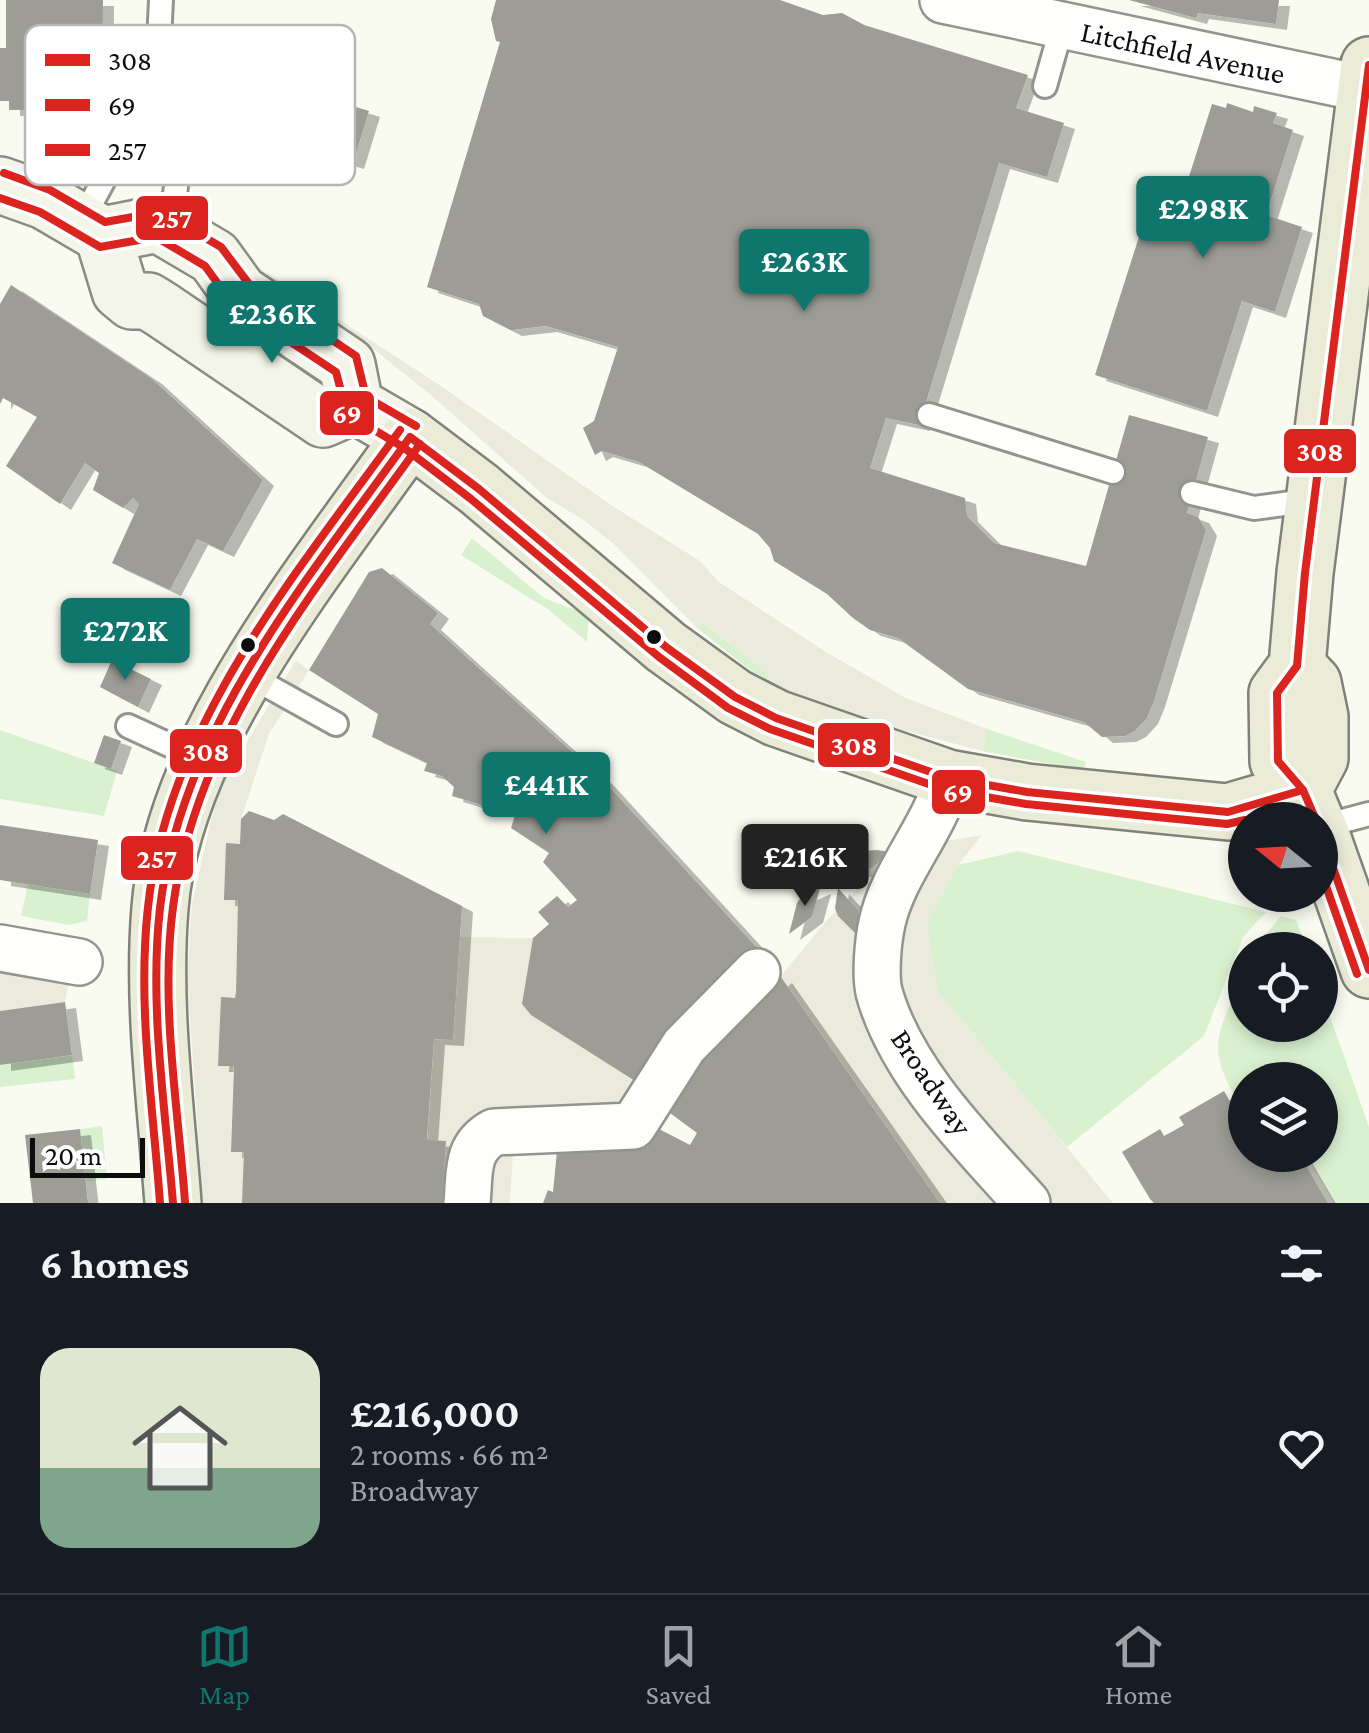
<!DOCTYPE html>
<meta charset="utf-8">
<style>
body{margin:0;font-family:"Crimson Pro",serif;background:#242831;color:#f1f3f6;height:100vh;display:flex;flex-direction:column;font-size:38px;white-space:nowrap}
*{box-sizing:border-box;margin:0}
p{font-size:32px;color:#9ea1a6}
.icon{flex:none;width:55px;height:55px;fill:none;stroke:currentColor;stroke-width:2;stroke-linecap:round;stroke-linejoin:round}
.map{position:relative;height:1203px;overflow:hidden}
.sheet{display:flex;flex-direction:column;background:#171b24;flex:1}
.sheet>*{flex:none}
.needle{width:65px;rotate:288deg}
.buttons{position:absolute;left:1228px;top:802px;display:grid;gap:20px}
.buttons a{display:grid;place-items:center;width:110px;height:110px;border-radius:50%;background:#171b24;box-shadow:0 5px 15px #0003;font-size:50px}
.scale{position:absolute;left:30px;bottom:25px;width:115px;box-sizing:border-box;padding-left:10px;border:5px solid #0d0d0d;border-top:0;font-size:28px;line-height:35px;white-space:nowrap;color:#0d0d0d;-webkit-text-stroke:8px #fff;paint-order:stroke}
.price{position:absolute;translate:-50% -85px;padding:0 22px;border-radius:10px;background:#0f766e;color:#fff;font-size:32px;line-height:65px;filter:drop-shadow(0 2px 5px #0008)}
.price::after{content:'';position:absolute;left:50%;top:60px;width:30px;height:22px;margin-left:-15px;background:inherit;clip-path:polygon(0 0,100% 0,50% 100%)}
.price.active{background:#222;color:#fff}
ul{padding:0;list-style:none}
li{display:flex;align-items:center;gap:30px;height:250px;padding:0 40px}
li+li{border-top:2px solid #363941}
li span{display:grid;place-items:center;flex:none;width:280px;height:200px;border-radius:30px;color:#555}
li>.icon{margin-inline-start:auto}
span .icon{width:120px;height:120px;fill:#fffc;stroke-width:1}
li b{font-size:42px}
h2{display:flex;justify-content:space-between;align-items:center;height:120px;padding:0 40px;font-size:42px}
.tab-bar{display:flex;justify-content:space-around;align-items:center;height:140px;border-top:2px solid #363941;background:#171b24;font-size:28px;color:#9ea1a6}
.tab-bar a{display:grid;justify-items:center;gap:5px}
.tab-bar .active{color:#0f766e}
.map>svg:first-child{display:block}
</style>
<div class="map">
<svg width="1369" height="1203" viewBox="0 0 1369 1203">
<defs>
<filter id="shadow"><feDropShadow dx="11" dy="6" stdDeviation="0" flood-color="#0004"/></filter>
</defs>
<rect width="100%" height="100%" fill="#fafbf0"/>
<path fill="#daf1d0" d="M 472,538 L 544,598 L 589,615 L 587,642 L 549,610 L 461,555 Z
M 703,623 L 770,675 L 765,682 L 696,627 Z
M 987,729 L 1086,762 L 1083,770 L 982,751 Z
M 0,730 L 117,771 L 104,816 L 0,799 Z
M 1018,851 L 1266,912 L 1243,937 L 1204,1036 L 1067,1147 L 938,992 L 926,923 L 958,865 Z
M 28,884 L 90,894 L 87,921 L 69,925 L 21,916 Z
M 1281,916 L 1296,920 L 1307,950 L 1253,950 Z
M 1245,970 L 1245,1025 L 1320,1025 L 1320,988 L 1369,1127 L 1369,1203 L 1334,1203 L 1306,1155 L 1320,1155 L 1320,1080 L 1245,1080 L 1245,1113 C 1202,1045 1217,1038 1245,970 Z
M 72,1055 L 75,1079 L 0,1087 L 0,1065 Z
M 102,1126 L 107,1179 L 86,1181 L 80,1129 Z"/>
<path fill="#eaebdc" d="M 235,252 L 441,386 L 611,505 L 700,561 L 719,582 L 826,652 L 904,697 L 987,729 L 982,751 L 824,709 L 765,682 L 770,675 L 703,623 L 696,627 L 615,545 L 585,521 L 547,498 L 432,396 L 376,351 L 232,258 Z
M 296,660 L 309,670 L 269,734 L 241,819 L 231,1151 L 244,1152 L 243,1197 L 355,1203 L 203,1203 L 187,976 L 192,904 L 218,790 Z
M 904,831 L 947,841 L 982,835 L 958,865 L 926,923 L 938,992 L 1113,1203 L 940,1203 L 781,977 L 735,1017 L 666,1110 L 647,1147 L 513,1152 L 510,1203 L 423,1203 L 440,949 L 459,937 L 533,938 L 522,1004 L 531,1015 L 646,1088 L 713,990 L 759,950 L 781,976 L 827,920 L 880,866 Z
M 0,966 L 70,975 L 65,1002 L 0,1011 Z"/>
<path fill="#9d9d96" filter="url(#shadow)" d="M 6,0 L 103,0 L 102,109 L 9,110 L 9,101 L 0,101 L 0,48 L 6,48 Z
M 496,0 L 780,0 L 823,15 L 842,13 L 864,25 L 1028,75 L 1016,108 L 1064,123 L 1047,177 L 999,163 L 919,425 L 886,418 L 870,468 L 965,498 L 967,516 L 994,543 L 1086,566 L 1129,415 L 1208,437 L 1187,513 L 1198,517 L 1206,530 L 1154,701 L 1147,718 L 1135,731 L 1125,736 L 1102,737 L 1084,722 L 968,689 L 898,638 L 870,630 L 853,618 L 827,594 L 774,561 L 770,548 L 758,534 L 639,462 L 602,451 L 595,455 L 583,428 L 594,421 L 618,347 L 546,326 L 511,330 L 483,316 L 479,304 L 427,287 L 500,42 L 496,41 L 491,19 Z
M 1129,0 L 1279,0 L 1276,24 L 1198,13 L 1196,18 Z
M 1227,103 L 1253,112 L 1254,106 L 1277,113 L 1273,123 L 1293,130 L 1266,215 L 1302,227 L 1275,312 L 1242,301 L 1207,411 L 1095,375 L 1158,177 L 1186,186 L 1212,104 L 1226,108 Z
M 356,107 L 369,111 L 353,163 L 340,159 Z
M 11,285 L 151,378 L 263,480 L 223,551 L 197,539 L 170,590 L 112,563 L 139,504 L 133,498 L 123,508 L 93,490 L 99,473 L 85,463 L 60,504 L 6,466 L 37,417 L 3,398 L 0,404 L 0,304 Z
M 382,568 L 438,613 L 430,624 L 603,780 L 759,950 L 713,990 L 646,1088 L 531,1015 L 522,1004 L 533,938 L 549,924 L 538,912 L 557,896 L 568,907 L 577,900 L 543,862 L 549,853 L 511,828 L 515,815 L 452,796 L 454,787 L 442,776 L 424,771 L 427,763 L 372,737 L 378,714 L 309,670 L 369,572 Z
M 112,660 L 151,679 L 138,707 L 100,687 Z
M 104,735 L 121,741 L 111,769 L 94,763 Z
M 249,811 L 274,820 L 283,814 L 462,906 L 453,1040 L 434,1039 L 427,1137 L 428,1140 L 446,1141 L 442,1203 L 242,1203 L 244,1152 L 231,1152 L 234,1066 L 218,1066 L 221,997 L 235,998 L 236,992 L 238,900 L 224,900 L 226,843 L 240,844 L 241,819 Z
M 0,825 L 98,840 L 90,894 L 0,880 Z
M 877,850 L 891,852 L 872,868 L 856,872 L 838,868 L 862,851 Z
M 820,888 L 812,917 L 789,934 L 797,903 L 802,896 Z
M 838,888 L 858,910 L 861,939 L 838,916 L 835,908 Z
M 781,977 L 940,1203 L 543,1203 L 548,1190 L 553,1192 L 557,1151 L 647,1147 L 657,1128 L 690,1145 L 697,1133 L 666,1110 L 735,1017 Z
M 65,1002 L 72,1055 L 0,1065 L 0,1011 Z
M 1224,1091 L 1242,1122 L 1245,1120 L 1245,1155 L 1300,1155 L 1328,1203 L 1154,1203 L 1150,1199 L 1122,1152 L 1160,1129 L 1164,1136 L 1184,1125 L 1179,1117 Z
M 80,1129 L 88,1203 L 33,1203 L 25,1135 Z"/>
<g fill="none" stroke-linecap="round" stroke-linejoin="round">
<g stroke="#94948f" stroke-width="28">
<path id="lane" d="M 1045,86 L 1062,26
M 156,101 L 182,132 L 175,195 L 158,223
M 81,222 L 134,124 L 156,101 L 161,0
M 929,415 L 1113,472
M 1192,493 L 1254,508 L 1291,503 L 1313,508
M 248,675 L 336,724
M 128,726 L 202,760
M 1320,827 L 1369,814"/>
</g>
<g stroke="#94948f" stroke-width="50">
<path id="street" d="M 943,0 L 1365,89
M 948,778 C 934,830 893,872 882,923 C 878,941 875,974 879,992 C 901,1072 973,1143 1027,1203
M 0,948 L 79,962
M 467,1203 C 470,1173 465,1148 494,1132 L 633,1126 L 684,1046 L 757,972"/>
</g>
<g stroke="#8a8b86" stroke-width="60">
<path id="secondary" d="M 0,185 L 45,201 L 103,235 L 158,224 L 214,257 L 240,293 L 347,365 L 355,405 L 410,437
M 103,235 L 120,291 L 132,301 L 148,301 L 161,309 L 323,419 L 355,405"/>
</g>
<g stroke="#81817c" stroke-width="60">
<path id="primary" d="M 1297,666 L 1313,683 L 1320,717 L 1320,758 L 1303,790
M 1315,819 L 1303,790 L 1278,761 L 1277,693 L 1297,666 L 1305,573 L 1369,65
M 1320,831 L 1369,970
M 173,1203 C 166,1106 152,1005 160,908 C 173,741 317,570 410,437 L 479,489 L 666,647 L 735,697 L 776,718 L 948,778 L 1027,792 L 1228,812 L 1303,790"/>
</g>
<use href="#lane" stroke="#fefefd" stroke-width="22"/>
<use href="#street" stroke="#fefefd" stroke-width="45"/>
<use href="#secondary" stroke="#f2f5e8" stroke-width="55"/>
<use href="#primary" stroke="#eaecd8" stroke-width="55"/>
<g stroke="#fff" stroke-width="15">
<path id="bus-1" d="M 1316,820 L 1303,790 L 1278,761 L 1277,693 L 1297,666 L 1305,573 L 1369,65
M 1320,831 L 1369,970
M 173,1203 C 165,1106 149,1005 160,908 C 181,728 308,579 410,437 L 479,489 L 666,647 L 735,697 L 776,718 L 948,778 L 1027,792 L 1228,812 L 1303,790"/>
</g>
<g stroke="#fff" stroke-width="15">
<path id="bus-2" d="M 0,198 L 40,212 L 100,247 L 156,237 L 205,266 L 232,303 L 336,372 L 347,414 L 403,447 L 471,499 L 659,657 L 728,708 L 770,729 L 946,790 L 1026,804 L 1227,824 L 1245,820
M 1320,869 L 1357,974
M 185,1202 C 178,1106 160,1004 173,907 C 196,730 319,585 420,444"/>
</g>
<g stroke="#fff" stroke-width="15">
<path id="bus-3" d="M 4,173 L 50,190 L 105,222 L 161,212 L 221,247 L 249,284 L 356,356 L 366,397 L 416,426
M 160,1203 C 153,1106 137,1005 148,907 C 167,725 297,573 400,430"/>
</g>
<use href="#bus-1" stroke="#dc241f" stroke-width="8"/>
<use href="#bus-2" stroke="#dc241f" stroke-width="8"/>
<use href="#bus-3" stroke="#dc241f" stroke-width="8"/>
</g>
<g fill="#0d0d0d" stroke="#fff" stroke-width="4">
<circle cx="654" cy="637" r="9"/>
<circle cx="248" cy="645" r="9"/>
</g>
<g text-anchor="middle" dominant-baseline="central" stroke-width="10" stroke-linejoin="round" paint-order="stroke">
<g font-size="30" fill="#0d0d0d" stroke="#fff">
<text transform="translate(1183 52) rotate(12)">Litchfield Avenue</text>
<text transform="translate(932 1082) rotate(56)">Broadway</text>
</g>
</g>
<rect x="25" y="25" width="330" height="160" rx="15" fill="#fff" stroke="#b6b6b6" stroke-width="2.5"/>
<rect x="45" y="54" width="45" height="12" fill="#dc241f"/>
<rect x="45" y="99" width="45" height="12" fill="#dc241f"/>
<rect x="45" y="144" width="45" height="12" fill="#dc241f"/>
<g font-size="28" fill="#0d0d0d">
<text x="108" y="70">308</text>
<text x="108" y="115">69</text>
<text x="108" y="160">257</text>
</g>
<g stroke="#fff" stroke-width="4">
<rect x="134" y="194" width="76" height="48" rx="10" fill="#dc241f"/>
<rect x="318" y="389" width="58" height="48" rx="10" fill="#dc241f"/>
<rect x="1282" y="427" width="76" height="48" rx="10" fill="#dc241f"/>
<rect x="816" y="721" width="76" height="48" rx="10" fill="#dc241f"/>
<rect x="168" y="727" width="76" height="48" rx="10" fill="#dc241f"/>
<rect x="930" y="768" width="57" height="48" rx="10" fill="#dc241f"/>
<rect x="119" y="834" width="76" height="48" rx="10" fill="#dc241f"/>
</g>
<g font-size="28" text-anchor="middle" font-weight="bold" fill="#fff">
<text x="172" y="228">257</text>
<text x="347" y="423">69</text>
<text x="1320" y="461">308</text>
<text x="854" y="755">308</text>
<text x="206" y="761">308</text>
<text x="958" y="802">69</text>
<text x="157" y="868">257</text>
</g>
</svg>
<div class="buttons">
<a><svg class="needle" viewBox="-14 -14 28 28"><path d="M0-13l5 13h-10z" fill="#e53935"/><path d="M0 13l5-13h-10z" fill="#9ea1a6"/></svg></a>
<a><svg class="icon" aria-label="locate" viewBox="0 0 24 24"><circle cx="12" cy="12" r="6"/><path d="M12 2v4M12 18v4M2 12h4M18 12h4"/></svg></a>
<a><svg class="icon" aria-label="layers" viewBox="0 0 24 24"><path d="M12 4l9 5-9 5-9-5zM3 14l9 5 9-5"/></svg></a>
</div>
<div class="scale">20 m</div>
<b class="price" style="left:1203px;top:261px">£298K</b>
<b class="price" style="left:804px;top:314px">£263K</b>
<b class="price" style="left:272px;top:366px">£236K</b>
<b class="price" style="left:125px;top:683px">£272K</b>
<b class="price" style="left:546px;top:837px">£441K</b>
<b class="price active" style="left:805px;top:909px">£216K</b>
</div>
<section class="sheet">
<h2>6 homes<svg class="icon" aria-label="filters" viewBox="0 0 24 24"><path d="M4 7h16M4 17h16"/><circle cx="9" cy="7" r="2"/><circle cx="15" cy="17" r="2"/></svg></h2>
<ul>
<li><span style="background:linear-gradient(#dfe7d0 60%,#7fa58c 0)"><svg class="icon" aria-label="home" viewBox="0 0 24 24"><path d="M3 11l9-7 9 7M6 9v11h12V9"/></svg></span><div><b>£216,000</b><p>2 rooms · 66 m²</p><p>Broadway</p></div><svg class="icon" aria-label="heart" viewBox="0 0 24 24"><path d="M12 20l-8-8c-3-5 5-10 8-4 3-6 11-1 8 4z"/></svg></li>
</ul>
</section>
<nav class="tab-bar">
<a class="active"><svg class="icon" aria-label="map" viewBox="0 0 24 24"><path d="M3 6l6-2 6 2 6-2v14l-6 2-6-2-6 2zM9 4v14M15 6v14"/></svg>Map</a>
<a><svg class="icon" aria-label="saved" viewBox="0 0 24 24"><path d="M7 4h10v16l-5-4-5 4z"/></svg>Saved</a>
<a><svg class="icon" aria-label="home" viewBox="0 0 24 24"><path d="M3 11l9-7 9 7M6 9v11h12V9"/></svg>Home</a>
</nav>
